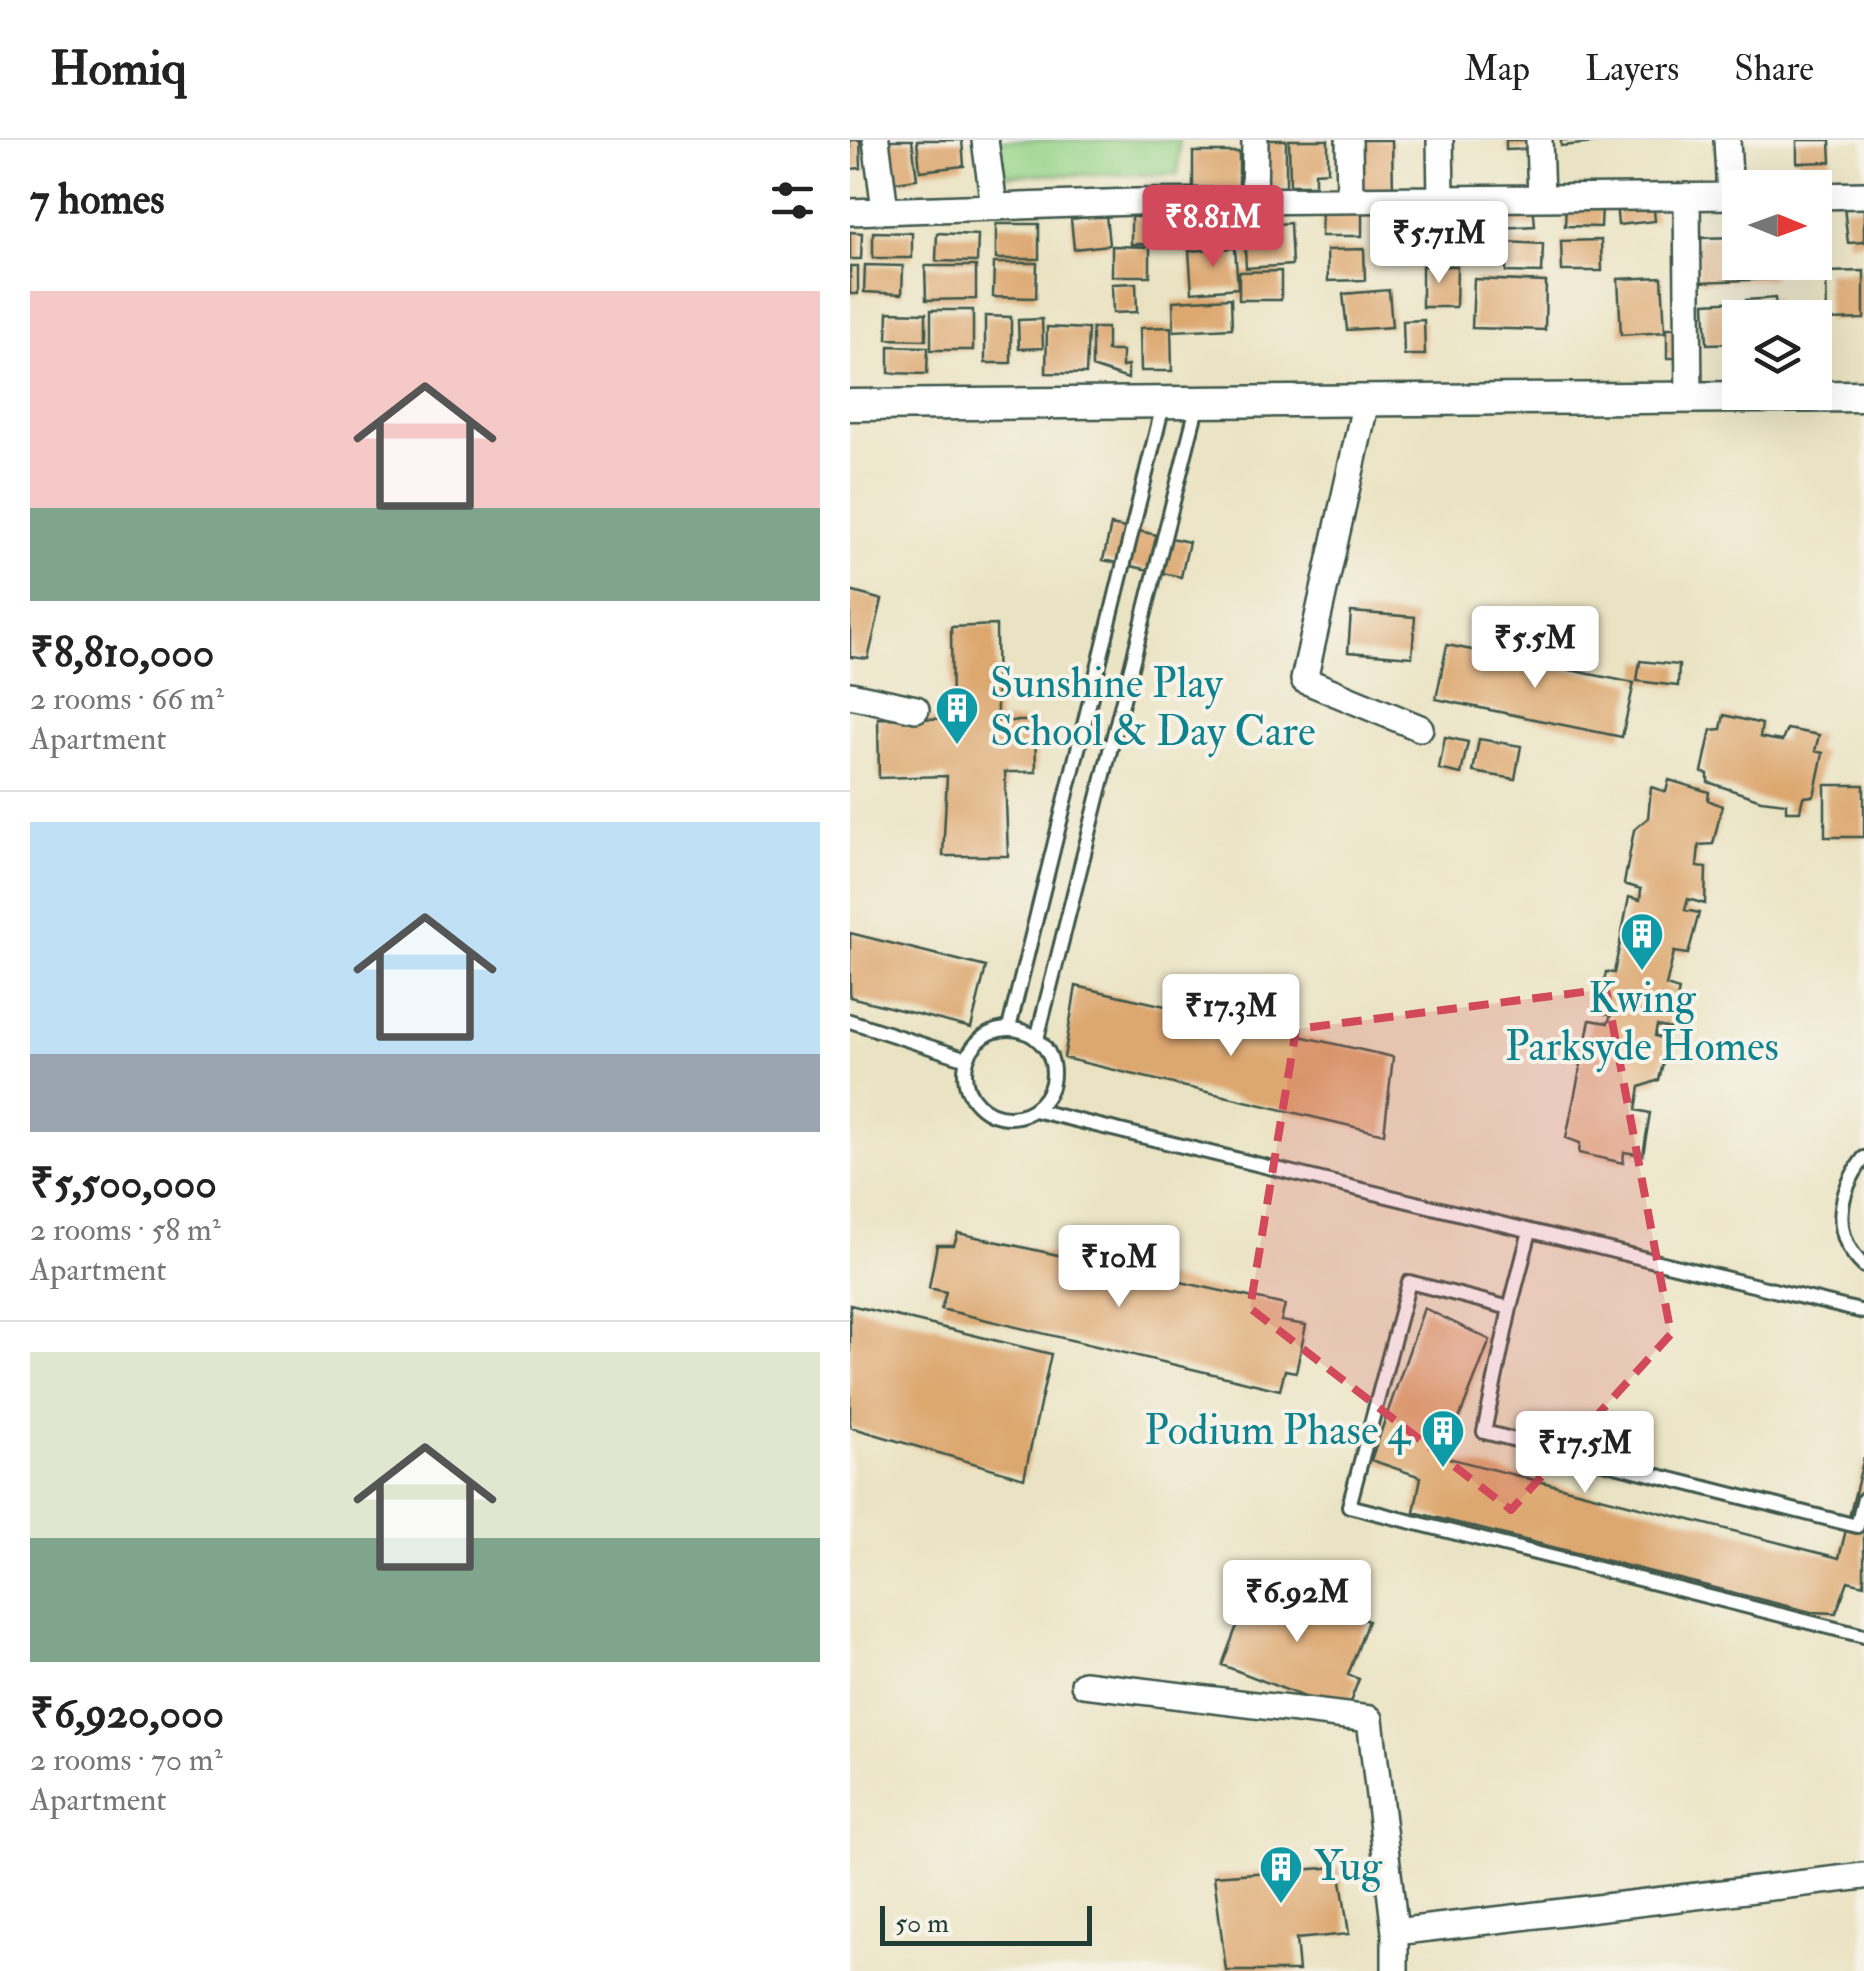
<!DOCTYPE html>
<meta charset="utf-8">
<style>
body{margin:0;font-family:"IM FELL Double Pica",serif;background:#f6f6f6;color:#222;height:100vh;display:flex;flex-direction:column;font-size:38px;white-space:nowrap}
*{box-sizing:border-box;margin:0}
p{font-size:32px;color:#767676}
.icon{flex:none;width:55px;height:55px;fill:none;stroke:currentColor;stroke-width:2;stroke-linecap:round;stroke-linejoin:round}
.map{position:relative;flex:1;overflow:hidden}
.panel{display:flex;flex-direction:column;background:#fff;width:850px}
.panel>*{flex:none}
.needle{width:65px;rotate:91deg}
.controls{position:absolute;left:872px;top:30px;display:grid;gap:20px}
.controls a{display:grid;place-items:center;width:110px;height:110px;border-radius:0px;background:#fff;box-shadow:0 10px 40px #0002;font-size:50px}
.scale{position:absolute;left:30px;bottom:25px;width:212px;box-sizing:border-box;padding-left:10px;border:5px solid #1f3d34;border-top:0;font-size:28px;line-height:35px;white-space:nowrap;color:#1f3d34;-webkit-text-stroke:8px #f7f3e8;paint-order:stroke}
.price{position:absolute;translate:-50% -85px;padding:0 22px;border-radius:10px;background:#fff;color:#222;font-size:32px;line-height:65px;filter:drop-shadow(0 2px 5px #0008)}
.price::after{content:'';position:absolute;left:50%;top:60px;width:30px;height:22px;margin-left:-15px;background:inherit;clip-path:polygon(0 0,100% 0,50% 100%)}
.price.current{background:#d1495b;color:#fff}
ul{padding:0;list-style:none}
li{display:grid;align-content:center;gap:20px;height:530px;padding:0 30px}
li+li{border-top:2px solid #e0e0e0}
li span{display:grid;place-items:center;height:310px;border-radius:0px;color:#555}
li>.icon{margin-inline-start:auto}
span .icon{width:180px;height:180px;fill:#fffc;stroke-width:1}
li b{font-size:42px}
h2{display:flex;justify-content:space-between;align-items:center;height:120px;padding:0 30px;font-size:42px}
header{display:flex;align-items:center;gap:60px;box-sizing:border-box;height:140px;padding:0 50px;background:#fff;border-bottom:2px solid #e0e0e0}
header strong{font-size:48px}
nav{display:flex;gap:55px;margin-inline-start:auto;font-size:35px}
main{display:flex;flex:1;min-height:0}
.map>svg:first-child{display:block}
</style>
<header>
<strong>Homiq</strong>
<nav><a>Map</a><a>Layers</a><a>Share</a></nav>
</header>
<main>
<section class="panel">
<h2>7 homes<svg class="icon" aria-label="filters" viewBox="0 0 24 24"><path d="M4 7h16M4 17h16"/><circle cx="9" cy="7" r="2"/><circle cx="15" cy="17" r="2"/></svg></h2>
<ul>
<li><span style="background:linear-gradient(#f6c9c9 70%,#7fa58c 0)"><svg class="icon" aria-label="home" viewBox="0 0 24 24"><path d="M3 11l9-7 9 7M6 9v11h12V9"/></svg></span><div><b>₹8,810,000</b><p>2 rooms · 66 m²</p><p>Apartment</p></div></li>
<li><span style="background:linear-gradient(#bfe0f5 75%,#9aa5b1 0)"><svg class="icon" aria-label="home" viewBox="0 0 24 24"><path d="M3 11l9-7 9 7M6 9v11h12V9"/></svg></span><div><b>₹5,500,000</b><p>2 rooms · 58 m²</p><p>Apartment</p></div></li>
<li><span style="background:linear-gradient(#dfe7d0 60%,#7fa58c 0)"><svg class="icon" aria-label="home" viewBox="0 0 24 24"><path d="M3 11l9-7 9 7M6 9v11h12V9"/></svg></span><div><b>₹6,920,000</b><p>2 rooms · 70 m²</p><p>Apartment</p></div></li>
</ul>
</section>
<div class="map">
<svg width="1014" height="1831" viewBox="0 0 1014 1831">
<rect width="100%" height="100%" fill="#f7f3e8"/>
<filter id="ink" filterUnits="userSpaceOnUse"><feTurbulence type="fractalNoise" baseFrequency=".01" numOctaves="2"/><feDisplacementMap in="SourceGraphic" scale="20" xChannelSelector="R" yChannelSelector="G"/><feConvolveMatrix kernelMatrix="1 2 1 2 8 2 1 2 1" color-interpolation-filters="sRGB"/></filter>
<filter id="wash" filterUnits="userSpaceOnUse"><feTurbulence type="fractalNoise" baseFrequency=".0048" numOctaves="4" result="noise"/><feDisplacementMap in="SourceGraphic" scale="40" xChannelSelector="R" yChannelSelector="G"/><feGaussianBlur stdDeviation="2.25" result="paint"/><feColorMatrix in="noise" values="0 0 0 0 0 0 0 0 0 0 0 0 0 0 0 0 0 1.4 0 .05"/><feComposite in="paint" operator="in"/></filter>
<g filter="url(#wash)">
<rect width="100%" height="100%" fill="#eae3c3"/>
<path fill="#96d489" stroke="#5a885e" stroke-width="2.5" d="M 140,0 L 329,0 L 328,34 L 146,35 Z"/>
<g id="blocks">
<path fill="#dda770" d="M 0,0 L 10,0 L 11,28 L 0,29 Z
M 32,0 L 62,0 L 67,39 L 38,43 Z
M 67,0 L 112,0 L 114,26 L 70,31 Z
M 410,0 L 436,0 L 436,48 L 409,48 Z
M 439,0 L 478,0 L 478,31 L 465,32 L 465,45 L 440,45 Z
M 502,0 L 542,0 L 543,53 L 502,53 Z
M 656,0 L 683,0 L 683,9 L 656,10 Z
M 711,0 L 744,0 L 744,3 L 711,6 Z
M 947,0 L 980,0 L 981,22 L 947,23 Z
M 343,12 L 389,12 L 389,50 L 343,51 Z
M 803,59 L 805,81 L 768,85 L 766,63 Z
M 630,63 L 632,94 L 594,96 L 592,66 Z
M 683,63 L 685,86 L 650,88 L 649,65 Z
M 716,63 L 752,64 L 751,87 L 715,86 Z
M 1014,65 L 1014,102 L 998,103 L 994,67 Z
M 379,69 L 381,95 L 344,99 L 341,72 Z
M 472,69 L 512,70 L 512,96 L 471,96 Z
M 256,75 L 259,105 L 224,109 L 221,79 Z
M 281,77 L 320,77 L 319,104 L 281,104 Z
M 440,83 L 442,125 L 396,128 L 394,86 Z
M 146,84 L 189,84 L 189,119 L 146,119 Z
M 0,92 L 12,93 L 11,119 L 0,119 Z
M 23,92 L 62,93 L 62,118 L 23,118 Z
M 87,93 L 128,95 L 127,122 L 86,121 Z
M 890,97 L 890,122 L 922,122 L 923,139 L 849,142 L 848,98 Z
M 751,100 L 752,131 L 712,131 L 711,101 Z
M 657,102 L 693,104 L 692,133 L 656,132 Z
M 262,106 L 300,107 L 300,136 L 262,136 Z
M 385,108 L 388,148 L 342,152 L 339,111 Z
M 514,109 L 515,140 L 478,141 L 477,110 Z
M 144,123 L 187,123 L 186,158 L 143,157 Z
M 15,125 L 53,126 L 52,154 L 14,152 Z
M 0,126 L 8,126 L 8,154 L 0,154 Z
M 75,126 L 126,126 L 126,159 L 76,160 Z
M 572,126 L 607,126 L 606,167 L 572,167 Z
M 431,131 L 431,160 L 389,160 L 389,132 Z
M 1014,131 L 1014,179 L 977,180 L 976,132 Z
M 812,137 L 815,192 L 771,195 L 768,139 Z
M 624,139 L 696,142 L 695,190 L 622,188 Z
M 286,143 L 287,172 L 263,173 L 262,144 Z
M 539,150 L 542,187 L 497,190 L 493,154 Z
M 381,158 L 382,188 L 324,191 L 323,161 Z
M 925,158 L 927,178 L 897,178 L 896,160 Z
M 889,161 L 890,203 L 857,204 L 855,163 Z
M 81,170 L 123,170 L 123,210 L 81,210 Z
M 38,172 L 76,173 L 76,200 L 37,199 Z
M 135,176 L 161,177 L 161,223 L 135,223 Z
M 192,179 L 193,208 L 169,209 L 168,180 Z
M 574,180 L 575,215 L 554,215 L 553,181 Z
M 197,187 L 238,189 L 236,234 L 196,233 Z
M 321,187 L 322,231 L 291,231 L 290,188 Z
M 242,188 L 257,188 L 257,211 L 272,211 L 272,227 L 278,226 L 278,239 L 242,227 Z
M 817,188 L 834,188 L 835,218 L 817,218 Z
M 39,206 L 78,207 L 77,234 L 39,233 Z
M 261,385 L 339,402 L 331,437 L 253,420 Z
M 0,451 L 32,460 L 18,519 L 0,517 Z
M 501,472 L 565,477 L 562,517 L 498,512 Z
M 146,485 L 147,581 L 185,581 L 186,632 L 155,632 L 158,716 L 93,716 L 97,636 L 29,638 L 28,578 L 102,579 L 101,487 Z
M 597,505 L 784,543 L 772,597 L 586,559 Z
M 790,521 L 829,525 L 828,546 L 787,541 Z
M 874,575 L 912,584 L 910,597 L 919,599 L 932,601 L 937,589 L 969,595 L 965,611 L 973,613 L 964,656 L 953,657 L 950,671 L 936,671 L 936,663 L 911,660 L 858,642 L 858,634 L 852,632 L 861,590 L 871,589 Z
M 595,597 L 618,602 L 611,634 L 589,629 Z
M 629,599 L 671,606 L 665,639 L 623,632 Z
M 819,640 L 859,652 L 858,660 L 872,666 L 863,704 L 849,705 L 847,727 L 856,728 L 855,764 L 838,759 L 835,770 L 849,773 L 838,814 L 824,812 L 816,846 L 829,850 L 821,889 L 807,886 L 805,896 L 818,901 L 809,940 L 790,947 L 786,970 L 800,973 L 793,1015 L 774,1012 L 773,1023 L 729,1013 L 730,1003 L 716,998 L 740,880 L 758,883 L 761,875 L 748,872 L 756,832 L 764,833 L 779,757 L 790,760 L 791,749 L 774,744 L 784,690 L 798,678 L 801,647 L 816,652 Z
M 975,645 L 1014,645 L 1014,697 L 975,697 Z
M 0,793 L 136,827 L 121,888 L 0,857 Z
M 226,846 L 543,917 L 534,994 L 214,918 Z
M 108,1093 L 435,1165 L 431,1181 L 456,1185 L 446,1232 L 435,1230 L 430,1250 L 91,1169 L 96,1152 L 79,1148 L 87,1105 L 104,1105 Z
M 0,1165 L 201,1214 L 174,1338 L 0,1287 Z
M 574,1168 L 640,1200 L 594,1317 L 989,1418 L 1014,1317 L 1014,1445 L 998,1441 L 986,1473 L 961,1472 L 564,1372 L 571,1337 L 521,1320 Z
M 405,1438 L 518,1481 L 498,1535 L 509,1539 L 496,1573 L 372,1525 Z
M 489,1727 L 499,1794 L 446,1799 L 449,1831 L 376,1831 L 364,1736 Z"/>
</g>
</g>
<g filter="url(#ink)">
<use href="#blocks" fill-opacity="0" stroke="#3d5649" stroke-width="2.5"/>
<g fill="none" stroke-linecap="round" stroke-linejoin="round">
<g stroke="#3d5649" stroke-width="18">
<path id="service" d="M 0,881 L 117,919
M 159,888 L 313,265
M115 933a44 44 0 1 1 88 0a44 44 0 1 1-88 0Z
M 187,899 L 348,263
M 184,970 L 1014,1172
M 1014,1018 C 988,1052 980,1095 1014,1126
M 680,1091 L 660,1168 L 559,1142 L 499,1366 L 1014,1496
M 660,1168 L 634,1292 L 1007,1386 L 1014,1359"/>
</g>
<g stroke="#3d5649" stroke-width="30">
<path id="minor" d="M 26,0 L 35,70
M 135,0 L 144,66
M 499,0 L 500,60
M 590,0 L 591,58
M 689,0 L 691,57
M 877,0 L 880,56
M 837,56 L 839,258
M 965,56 L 1014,55
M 404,61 L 405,0
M 0,72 L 283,62 L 890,56
M 516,261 L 454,540 L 570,588
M 0,555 L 66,569
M 234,1544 L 520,1579 L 545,1792 L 545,1831
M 545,1792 L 1014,1736"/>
</g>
<g stroke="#3d5649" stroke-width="35">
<path id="tertiary" d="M 0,265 L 1014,256"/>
</g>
<use href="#service" stroke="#fff" stroke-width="12"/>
<use href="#minor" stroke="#fff" stroke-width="25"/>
<use href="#tertiary" stroke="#fff" stroke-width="30"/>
</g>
</g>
<path fill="#d1495b" fill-opacity="0.2" stroke="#d1495b" stroke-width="8" stroke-dasharray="20 12" stroke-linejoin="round" d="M 756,849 L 821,1194 L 661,1370 L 400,1168 L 446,889 Z"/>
<defs>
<g id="building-pin" transform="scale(2.25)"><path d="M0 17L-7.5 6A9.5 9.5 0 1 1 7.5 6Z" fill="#0f9aa8" stroke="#f7f3e8"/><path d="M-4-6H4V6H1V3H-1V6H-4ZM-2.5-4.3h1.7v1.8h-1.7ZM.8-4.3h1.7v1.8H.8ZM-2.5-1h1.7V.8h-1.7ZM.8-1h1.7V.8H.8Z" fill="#fff"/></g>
</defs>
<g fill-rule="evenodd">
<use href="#building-pin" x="107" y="568"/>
<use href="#building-pin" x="792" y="794"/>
<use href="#building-pin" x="593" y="1291"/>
<use href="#building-pin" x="431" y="1727"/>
</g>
<g text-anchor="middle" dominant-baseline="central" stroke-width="8" stroke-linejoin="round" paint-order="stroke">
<g font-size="42" fill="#0d838f" stroke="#f7f3e8" text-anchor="start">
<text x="140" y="544">Sunshine Play<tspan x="140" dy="48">School &amp; Day Care</tspan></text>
<text x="792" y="859" text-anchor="middle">Kwing<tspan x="792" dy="48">Parksyde Homes</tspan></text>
<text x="560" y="1291" text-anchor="end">Podium Phase 4</text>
<text x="464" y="1727">Yug</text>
</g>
</g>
</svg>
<div class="controls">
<a><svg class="needle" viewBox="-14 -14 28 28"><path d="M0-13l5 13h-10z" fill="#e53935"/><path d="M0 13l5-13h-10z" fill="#767676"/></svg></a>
<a><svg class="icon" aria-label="layers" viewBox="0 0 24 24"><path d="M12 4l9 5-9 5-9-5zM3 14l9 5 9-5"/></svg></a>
</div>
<div class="scale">50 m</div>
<b class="price current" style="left:363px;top:130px">₹8.81M</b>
<b class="price" style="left:589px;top:146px">₹5.71M</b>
<b class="price" style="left:685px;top:551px">₹5.5M</b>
<b class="price" style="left:381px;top:919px">₹17.3M</b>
<b class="price" style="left:269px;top:1170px">₹10M</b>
<b class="price" style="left:735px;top:1356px">₹17.5M</b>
<b class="price" style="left:447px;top:1505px">₹6.92M</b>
</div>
</main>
